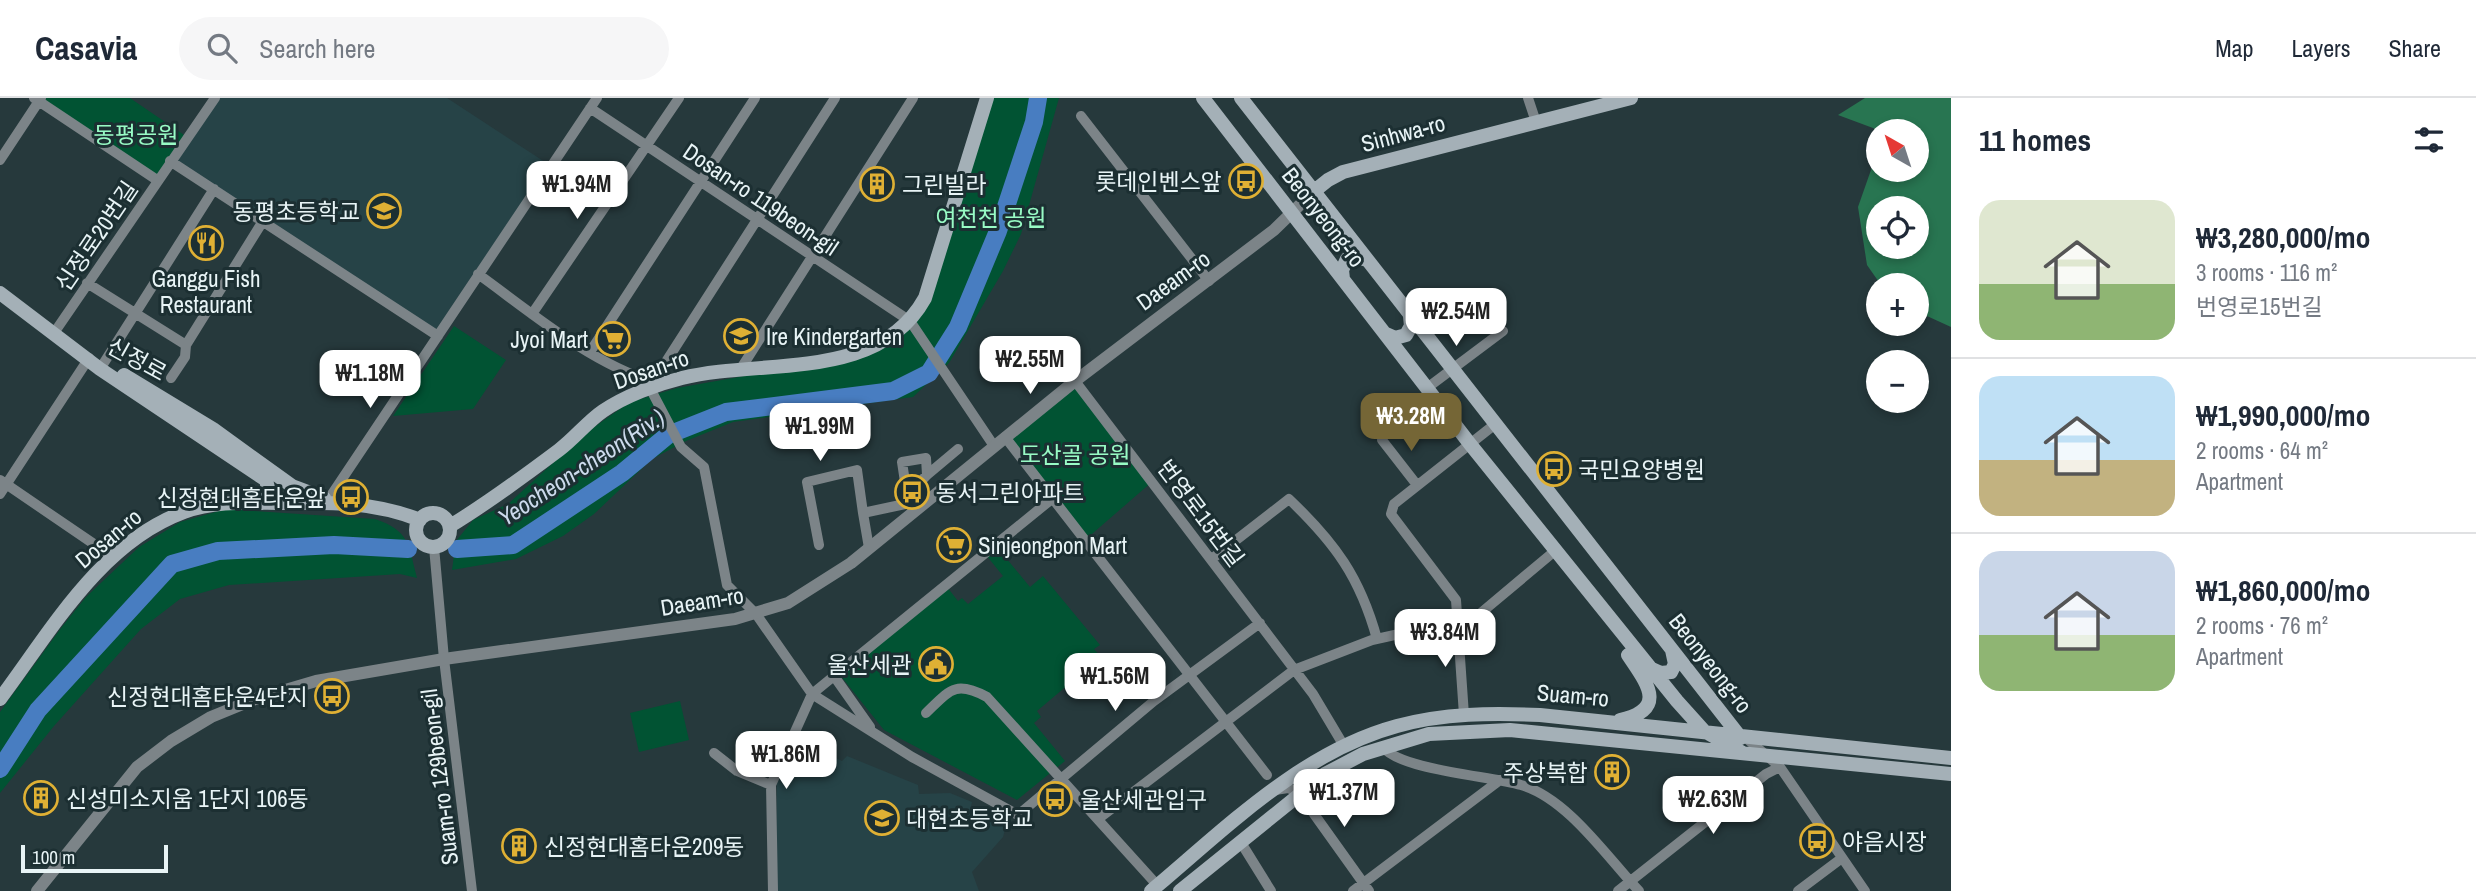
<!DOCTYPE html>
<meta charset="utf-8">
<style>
body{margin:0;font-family:"Archivo Narrow","Noto Sans KR",sans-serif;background:#f6f6f7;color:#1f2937;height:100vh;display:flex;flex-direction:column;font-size:26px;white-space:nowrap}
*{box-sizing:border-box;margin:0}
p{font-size:23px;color:#747a83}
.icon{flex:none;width:38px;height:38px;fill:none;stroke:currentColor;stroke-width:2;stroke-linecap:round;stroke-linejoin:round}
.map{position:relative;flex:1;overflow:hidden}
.side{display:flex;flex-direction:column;background:#fff;width:525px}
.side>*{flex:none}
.needle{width:46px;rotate:321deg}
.fabs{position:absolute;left:1866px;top:21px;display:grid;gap:14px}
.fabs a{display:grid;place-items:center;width:63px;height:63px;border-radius:50%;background:#fff;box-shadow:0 4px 10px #0003;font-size:35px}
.scale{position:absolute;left:21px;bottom:18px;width:147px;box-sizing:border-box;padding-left:7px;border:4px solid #e8f4f6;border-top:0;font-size:19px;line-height:24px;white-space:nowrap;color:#e8f4f6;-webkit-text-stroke:5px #1c2f32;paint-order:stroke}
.price{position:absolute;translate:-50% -60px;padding:0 16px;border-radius:14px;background:#fff;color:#222;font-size:23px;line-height:46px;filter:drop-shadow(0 2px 4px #0008)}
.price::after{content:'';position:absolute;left:50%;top:42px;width:21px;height:16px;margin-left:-10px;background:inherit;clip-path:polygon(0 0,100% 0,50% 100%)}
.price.active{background:#756636;color:#fff}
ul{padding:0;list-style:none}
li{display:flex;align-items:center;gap:21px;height:175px;padding:0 28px}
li+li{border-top:2px solid #e0e1e3}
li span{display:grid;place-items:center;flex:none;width:196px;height:140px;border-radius:21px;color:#555}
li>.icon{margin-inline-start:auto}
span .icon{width:84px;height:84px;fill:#fffc;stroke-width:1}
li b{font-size:30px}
h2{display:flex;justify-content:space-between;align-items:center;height:84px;padding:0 28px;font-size:30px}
header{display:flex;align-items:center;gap:42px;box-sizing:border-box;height:98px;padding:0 35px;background:#fff;border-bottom:2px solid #e0e1e3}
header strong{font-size:33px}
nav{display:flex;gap:38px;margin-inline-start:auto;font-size:24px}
.search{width:490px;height:63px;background:#f6f6f7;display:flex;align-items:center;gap:18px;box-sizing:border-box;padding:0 24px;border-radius:38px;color:#747a83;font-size:26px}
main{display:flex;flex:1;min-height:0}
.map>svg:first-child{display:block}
</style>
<header>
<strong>Casavia</strong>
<div class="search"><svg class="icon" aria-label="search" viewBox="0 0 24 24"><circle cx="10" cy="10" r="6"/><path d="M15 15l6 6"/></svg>Search here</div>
<nav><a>Map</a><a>Layers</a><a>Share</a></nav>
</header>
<main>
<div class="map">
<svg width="1951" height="793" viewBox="0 0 1951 793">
<rect width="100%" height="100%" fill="#26393c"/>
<path fill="#264347" d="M 215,0 L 447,0 L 551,68 L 438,238 L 170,63 Z
M 799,642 L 842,663 L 847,658 L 918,687 L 919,696 L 950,695 L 972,704 L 969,716 L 1007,724 L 1003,739 L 972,774 L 979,793 L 776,793 L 777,685 Z"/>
<path fill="#015333" d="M 41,0 L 130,0 L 187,39 L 157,82 Z
M 993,0 L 1059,0 L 1021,136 L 1003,173 L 949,265 L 913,299 L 733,324 L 686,343 L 652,361 L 594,416 L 563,438 L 516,461 L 452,472 L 456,443 L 473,422 L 508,406 L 587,334 L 630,304 L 677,290 L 801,268 L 907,233 Z
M 454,228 L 506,262 L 473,311 L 393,318 Z
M 1075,283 L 1153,383 L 1085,442 L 1005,339 Z
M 226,411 L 375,421 C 410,433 408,446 417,480 L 400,476 L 229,487 L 180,501 L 141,531 L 54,628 L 0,695 L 0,614 L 61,530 L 86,499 L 139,449 L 180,424 Z
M 997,449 L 1030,489 L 1043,478 L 1100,547 L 1094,551 L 1101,559 L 1037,613 L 1041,619 L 1034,625 L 1065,663 L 1017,702 L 884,632 L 840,577 L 947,489 L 958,503 L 962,500 L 968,506 L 1003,478 L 986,457 Z
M 680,603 L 689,642 L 639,654 L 630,615 Z"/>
<path fill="#287551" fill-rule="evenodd" d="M 1865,0 L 1951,0 L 1951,229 L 1916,213 L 1916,187 L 1881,187 L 1867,167 L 1858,109 L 1878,52 L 1878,72 L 1916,72 L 1916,33 L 1881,33 L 1838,17 ZM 1878,110 L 1916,110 L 1916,149 L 1878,149 Z"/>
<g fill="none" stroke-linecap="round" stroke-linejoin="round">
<path stroke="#487dc1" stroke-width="18" d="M 457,451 L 513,447 L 622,375 L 668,337 L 726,314 L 893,293 L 929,275 L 958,229 L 998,133 L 1034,24 L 1038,0
M 0,671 L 38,612 L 172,466 L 218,453 L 334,447 L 408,451"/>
<path stroke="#7c8488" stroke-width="10" d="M 34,0 L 157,82
M 1528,0 L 1536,24
M 590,10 L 910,223 L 994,348
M 1081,18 L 1209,183
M 0,62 L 41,0
M 170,63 L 438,238
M 478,176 C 532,215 589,264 653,284 L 651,292 L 681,349 L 704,369 L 727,487 L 756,516 L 812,596 L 912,659 L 1018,717 L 1154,603 L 1260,525
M 87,185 L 186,247 L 263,123
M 532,216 L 679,0
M 54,235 L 215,0
M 590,254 L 755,0
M 100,271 L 214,91
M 740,272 L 913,0
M 171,280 L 185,259 L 186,247
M 1075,283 L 1313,596 L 1344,648
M 653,284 L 835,0
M 1427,290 L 1503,233
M 1005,339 L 1267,677
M 1382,342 L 1417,387
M 0,382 L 113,459
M 0,396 L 89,260
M 907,397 L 927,377
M 328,402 L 597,0
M 819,447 L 807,384 L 857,372 L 863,415
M 434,449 L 444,561 L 472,793
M 869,450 L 863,415 L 905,406 L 907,397 L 902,364 L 926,360 L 927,377 L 958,351
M 1213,460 L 1289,401 C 1335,445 1360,479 1377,541
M 834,578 L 1053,400
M 926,615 C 950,592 955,582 987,599 L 1158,788
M 1464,617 L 1456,502 L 1391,416 L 1394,406 L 1494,327
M 1746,640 L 1780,669 L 1865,793
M 1383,649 C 1400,672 1490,678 1521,687 C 1567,700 1607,759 1639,793
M 714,655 L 737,673 L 771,687
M 1275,692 L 1288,690 L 1299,695 L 1369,793
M 1098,721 L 1294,572 L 1372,542 L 1476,519 L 1556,452
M 1240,743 L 1271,793
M 773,793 L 771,687 L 812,596 L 834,578 L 870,629
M 1353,793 L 1500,682
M 1618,793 L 1766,676 L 1780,669
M 1798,793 L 1842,760"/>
<path stroke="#7c8488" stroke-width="12" d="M 37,793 L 137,669 L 171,643 L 211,619 L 255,601 L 316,583 L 444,561 L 735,521 L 788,505 L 851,465 L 1075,283 L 1274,132 L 1313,94"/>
<path stroke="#a4b0b7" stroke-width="14" d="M 1203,0 L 1470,346 L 1677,603 L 1704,633 L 1743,655
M 1241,0 L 1741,640
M 1313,94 L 1328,82 L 1343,74 L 1631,0
M 1343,181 L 1342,172 L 1347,161 L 1358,159 L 1367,162
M 0,195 L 100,271 L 266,382 L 269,394 L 262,405
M 1386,236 L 1395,240 L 1406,237 L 1411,228 L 1410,218
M 124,277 L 213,331 L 292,388 L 324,400
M416 432a17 17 0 1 1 34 0a17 17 0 1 1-34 0Z
M 450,428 C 488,405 523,379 559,352 C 575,340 587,324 603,313 C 625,298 657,286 682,280 C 762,260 878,285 925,200 L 987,0
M 1650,570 L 1661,575 L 1671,574 L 1675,566 L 1672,552
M 0,601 C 51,533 100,445 184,414 C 215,402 251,405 284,405 C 332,404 375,404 420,422
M 1620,622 C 1670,611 1645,583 1628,557
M 1151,793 C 1225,731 1301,654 1397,628 C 1444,615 1492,615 1540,617 L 1951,660
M 1180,793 L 1325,676 L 1363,656 L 1429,636 L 1510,632 L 1951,676"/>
</g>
<defs>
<g id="bus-ring" transform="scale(1.75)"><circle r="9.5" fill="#1c2f32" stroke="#dfb034" stroke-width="1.5"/><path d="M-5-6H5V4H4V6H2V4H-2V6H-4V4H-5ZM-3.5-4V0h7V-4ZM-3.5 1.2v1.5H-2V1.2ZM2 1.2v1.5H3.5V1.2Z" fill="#dfb034"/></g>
<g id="building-ring" transform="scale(1.75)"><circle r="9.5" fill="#1c2f32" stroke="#dfb034" stroke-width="1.5"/><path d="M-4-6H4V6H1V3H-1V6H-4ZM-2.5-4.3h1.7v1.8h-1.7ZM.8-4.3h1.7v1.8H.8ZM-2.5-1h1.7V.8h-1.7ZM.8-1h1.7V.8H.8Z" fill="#dfb034"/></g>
<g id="school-ring" transform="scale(1.75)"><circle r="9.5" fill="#1c2f32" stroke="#dfb034" stroke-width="1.5"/><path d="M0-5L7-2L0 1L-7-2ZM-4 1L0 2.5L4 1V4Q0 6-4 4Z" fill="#dfb034"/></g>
<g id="restaurant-ring" transform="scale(1.75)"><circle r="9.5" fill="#1c2f32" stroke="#dfb034" stroke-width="1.5"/><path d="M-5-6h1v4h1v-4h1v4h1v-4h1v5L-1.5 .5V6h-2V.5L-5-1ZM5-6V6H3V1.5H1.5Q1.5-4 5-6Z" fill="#dfb034"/></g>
<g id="supermarket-ring" transform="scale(1.75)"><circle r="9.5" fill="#1c2f32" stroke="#dfb034" stroke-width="1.5"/><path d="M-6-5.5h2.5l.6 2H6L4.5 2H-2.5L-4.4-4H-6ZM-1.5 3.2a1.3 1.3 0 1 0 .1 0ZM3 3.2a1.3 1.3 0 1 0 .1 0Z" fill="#dfb034"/></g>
<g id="civic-ring" transform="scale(1.75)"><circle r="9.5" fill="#1c2f32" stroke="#dfb034" stroke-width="1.5"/><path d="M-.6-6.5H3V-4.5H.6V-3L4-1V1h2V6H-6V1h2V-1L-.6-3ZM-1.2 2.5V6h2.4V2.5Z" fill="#dfb034"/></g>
</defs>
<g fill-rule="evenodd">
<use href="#bus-ring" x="1246" y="83"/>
<use href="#building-ring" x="877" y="86"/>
<use href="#school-ring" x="384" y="113"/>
<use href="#restaurant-ring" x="206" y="145"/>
<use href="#school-ring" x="741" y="238"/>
<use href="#supermarket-ring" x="613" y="241"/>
<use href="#bus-ring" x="1554" y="371"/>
<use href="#bus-ring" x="912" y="394"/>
<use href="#bus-ring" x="351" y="399"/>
<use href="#supermarket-ring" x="954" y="447"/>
<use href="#civic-ring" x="936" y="566"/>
<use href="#bus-ring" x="332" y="598"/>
<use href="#building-ring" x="1612" y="674"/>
<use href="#building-ring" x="41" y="700"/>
<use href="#bus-ring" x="1055" y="701"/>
<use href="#school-ring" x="882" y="720"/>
<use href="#bus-ring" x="1817" y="743"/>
<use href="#building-ring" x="519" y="748"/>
</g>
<g text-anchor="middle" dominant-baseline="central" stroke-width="6" stroke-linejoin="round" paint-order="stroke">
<g font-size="23" fill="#e8f4f6" stroke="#1c2f32">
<text transform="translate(1403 35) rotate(-15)">Sinhwa-ro</text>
<text transform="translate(761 101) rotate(34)">Dosan-ro 119beon-gil</text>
<text transform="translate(1324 119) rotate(52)">Beonyeong-ro</text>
<text transform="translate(96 138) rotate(-56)">신정로20번길</text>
<text transform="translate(1173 182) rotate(-36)">Daeam-ro</text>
<text transform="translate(137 261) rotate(29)">신정로</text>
<text transform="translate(651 271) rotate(-19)">Dosan-ro</text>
<text transform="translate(1201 415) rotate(53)">번영로15번길</text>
<text transform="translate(108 440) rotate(-40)">Dosan-ro</text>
<text transform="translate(702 503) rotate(-9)">Daeam-ro</text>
<text transform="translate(1711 565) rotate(52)">Beonyeong-ro</text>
<text transform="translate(1573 597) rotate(5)">Suam-ro</text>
<text transform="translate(439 679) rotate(-97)">Suam-ro 129beon-gil</text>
</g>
<g font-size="23" fill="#98fbc5" stroke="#1c2f32">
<text x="136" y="36">동평공원</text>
<text x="991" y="119">여천천 공원</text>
<text x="1075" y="356">도산골 공원</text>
</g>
<g font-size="23" fill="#e8f4f6" stroke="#1c2f32" text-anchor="start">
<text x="1222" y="83" text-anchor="end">롯데인벤스앞</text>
<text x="902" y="86">그린빌라</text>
<text x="360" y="113" text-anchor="end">동평초등학교</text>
<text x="206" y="180" text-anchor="middle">Ganggu Fish<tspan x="206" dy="26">Restaurant</tspan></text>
<text x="766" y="238">Ire Kindergarten</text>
<text x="588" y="241" text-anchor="end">Jyoi Mart</text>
<text x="1578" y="371">국민요양병원</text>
<text x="936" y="394">동서그린아파트</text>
<text x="326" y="399" text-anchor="end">신정현대홈타운앞</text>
<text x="978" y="447">Sinjeongpon Mart</text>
<text x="912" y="566" text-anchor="end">울산세관</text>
<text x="308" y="598" text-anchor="end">신정현대홈타운4단지</text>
<text x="1588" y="674" text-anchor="end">주상복합</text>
<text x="66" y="700">신성미소지움 1단지 106동</text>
<text x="1080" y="701">울산세관입구</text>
<text x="906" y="720">대현초등학교</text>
<text x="1842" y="743">야음시장</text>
<text x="544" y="748">신정현대홈타운209동</text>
</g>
<g font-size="24" font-style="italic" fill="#ccdaec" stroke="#1c2f32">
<text transform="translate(581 369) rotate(-33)">Yeocheon-cheon(Riv.)</text>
</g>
</g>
</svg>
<div class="fabs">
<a><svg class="needle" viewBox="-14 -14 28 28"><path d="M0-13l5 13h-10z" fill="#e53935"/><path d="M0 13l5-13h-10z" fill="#747a83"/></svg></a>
<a><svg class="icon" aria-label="locate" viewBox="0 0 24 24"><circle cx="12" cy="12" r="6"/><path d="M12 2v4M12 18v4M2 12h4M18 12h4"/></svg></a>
<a>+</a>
<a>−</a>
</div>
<div class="scale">100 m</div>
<b class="price" style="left:577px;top:123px">₩1.94M</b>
<b class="price" style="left:1456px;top:250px">₩2.54M</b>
<b class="price" style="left:1030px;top:298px">₩2.55M</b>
<b class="price" style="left:370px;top:312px">₩1.18M</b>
<b class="price active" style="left:1411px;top:355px">₩3.28M</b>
<b class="price" style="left:820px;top:365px">₩1.99M</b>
<b class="price" style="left:1445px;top:571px">₩3.84M</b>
<b class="price" style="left:1115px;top:615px">₩1.56M</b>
<b class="price" style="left:786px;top:693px">₩1.86M</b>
<b class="price" style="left:1344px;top:731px">₩1.37M</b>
<b class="price" style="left:1713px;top:738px">₩2.63M</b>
</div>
<section class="side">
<h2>11 homes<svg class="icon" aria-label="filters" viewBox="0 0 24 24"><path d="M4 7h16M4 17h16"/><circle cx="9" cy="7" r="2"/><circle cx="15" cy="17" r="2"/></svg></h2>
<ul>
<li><span style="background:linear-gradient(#dfe7d0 60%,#8fb573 0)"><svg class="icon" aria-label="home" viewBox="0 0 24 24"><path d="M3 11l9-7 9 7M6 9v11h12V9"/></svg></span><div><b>₩3,280,000/mo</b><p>3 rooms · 116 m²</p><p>번영로15번길</p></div></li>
<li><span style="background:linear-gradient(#bfe0f5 60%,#c2b280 0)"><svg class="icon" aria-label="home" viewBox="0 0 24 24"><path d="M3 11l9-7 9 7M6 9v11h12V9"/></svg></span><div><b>₩1,990,000/mo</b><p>2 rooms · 64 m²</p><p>Apartment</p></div></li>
<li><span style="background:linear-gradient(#c9d6e8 60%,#8fb573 0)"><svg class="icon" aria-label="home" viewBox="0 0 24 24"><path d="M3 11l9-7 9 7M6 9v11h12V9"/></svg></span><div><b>₩1,860,000/mo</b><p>2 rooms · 76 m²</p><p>Apartment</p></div></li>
</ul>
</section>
</main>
